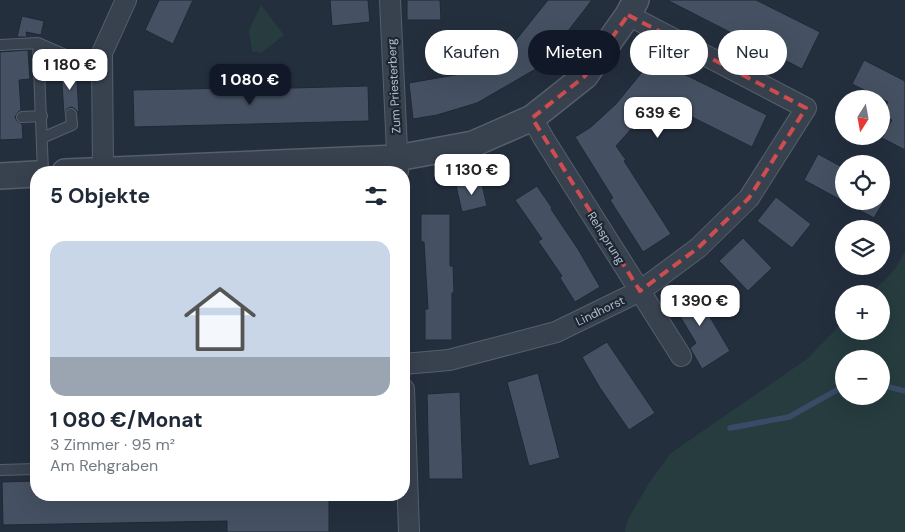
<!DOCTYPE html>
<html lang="de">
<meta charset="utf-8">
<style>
body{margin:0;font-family:"DM Sans",sans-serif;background:#f6f6f7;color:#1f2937;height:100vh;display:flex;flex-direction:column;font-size:19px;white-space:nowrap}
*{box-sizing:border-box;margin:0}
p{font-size:16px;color:#747a83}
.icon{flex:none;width:28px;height:28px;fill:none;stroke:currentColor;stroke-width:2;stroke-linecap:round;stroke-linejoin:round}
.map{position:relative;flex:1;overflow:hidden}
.panel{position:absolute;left:30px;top:166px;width:380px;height:335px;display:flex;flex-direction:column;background:#fff;border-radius:20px;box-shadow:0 5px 20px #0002}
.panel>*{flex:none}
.top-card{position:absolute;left:425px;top:30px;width:405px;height:45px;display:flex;gap:10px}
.needle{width:32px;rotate:191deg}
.fabs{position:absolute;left:835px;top:90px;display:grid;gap:10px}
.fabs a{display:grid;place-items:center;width:55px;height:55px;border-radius:50%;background:#fff;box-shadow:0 5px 20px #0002;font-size:25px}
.price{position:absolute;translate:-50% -42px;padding:0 11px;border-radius:10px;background:#fff;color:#222;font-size:16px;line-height:32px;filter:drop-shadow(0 1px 2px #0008)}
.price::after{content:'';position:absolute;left:50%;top:30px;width:15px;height:11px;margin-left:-8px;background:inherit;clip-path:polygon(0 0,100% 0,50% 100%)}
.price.selected{background:#111827;color:#fff}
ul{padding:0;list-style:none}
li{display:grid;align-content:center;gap:10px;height:265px;padding:0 20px}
li span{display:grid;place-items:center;height:155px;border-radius:15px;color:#555}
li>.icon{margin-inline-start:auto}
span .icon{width:90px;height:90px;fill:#fffc;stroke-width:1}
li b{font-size:21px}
h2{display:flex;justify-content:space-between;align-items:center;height:60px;padding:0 20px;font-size:21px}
.tag{padding:0 18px;border-radius:22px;background:#fff;box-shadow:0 5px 20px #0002;font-size:18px;line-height:45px}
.tag.selected{background:#111827;color:#fff}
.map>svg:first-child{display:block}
</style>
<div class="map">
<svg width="905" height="532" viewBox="0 0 905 532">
<rect width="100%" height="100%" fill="#242f3e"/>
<path fill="#263c3f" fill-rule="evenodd" d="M 261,5 L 284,35 L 261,53 L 252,51 L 249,30 Z
M 905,251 L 905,532 L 625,532 L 628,519 L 649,483 L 671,453 L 807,359 L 844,321 L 844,331 L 881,331 L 881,294 L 871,294 L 896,268 ZM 844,359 L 881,359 L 881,396 L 844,396 Z"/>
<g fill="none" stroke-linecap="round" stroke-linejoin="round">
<path stroke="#394c67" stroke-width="5.5" d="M 881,385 L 905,391
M 730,428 L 789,417 L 844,386"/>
</g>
<path fill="#455162" stroke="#1f2835" d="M 159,0 L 193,0 L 173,44 L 145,30 Z
M 330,0 L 368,0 L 370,22 L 332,26 Z
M 407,0 L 440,0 L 441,20 L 407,20 Z
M 548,0 L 592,0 L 541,66 L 477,103 L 437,115 L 413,119 L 409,83 L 460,74 L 505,46 L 508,50 Z
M 667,0 L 756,0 L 820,32 L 802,69 Z
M 22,16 L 44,21 L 41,35 L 26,32 L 27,37 L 17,37 Z
M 28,50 L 30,79 L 19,80 L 21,110 L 18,112 L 15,117 L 17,121 L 22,124 L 23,139 L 0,140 L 0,52 Z
M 864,60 L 905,81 L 905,150 L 882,138 L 892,120 L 881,114 L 888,102 L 852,84 Z
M 651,61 L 690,77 L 767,115 L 752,147 L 694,118 L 660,97 L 616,146 L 626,160 L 624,161 L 671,234 L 643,252 L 610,200 L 613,198 L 575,137 L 591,127 L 616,104 Z
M 76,67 L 79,113 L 74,108 L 71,107 L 67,109 L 64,115 L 61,68 L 66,73 L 69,74 L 73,72 Z
M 254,86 L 255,89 L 368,86 L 369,121 L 134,127 L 133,90 L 237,88 Z
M 818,154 L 844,168 L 844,201 L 884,201 L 874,218 L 804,180 Z
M 481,180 L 487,206 L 462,212 L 456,186 Z
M 537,186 L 552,208 L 551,209 L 578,249 L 600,287 L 575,302 L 560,278 L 562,276 L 538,241 L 542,239 L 515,200 Z
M 776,197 L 811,224 L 792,248 L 757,221 Z
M 421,214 L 450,214 L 450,266 L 453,266 L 454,292 L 452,293 L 452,340 L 425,340 L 425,309 L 428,309 L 424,242 L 421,242 Z
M 743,238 L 772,268 L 748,291 L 719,261 Z
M 693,284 L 709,311 L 707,312 L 730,351 L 702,369 L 690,348 L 696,343 L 669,298 Z
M 607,342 L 655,413 L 629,430 L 600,388 L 582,357 Z
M 538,373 L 560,458 L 529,466 L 507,382 Z
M 460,392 L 463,479 L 429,479 L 427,394 Z
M 36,481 L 36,495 L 329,495 L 329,532 L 227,532 L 227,521 L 3,525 L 2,482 Z"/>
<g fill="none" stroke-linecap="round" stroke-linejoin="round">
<g stroke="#565f6c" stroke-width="12">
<path id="service" d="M 0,45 L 38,43
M 22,117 L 42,116
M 42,138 L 72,125 L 71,114
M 43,172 L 38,43 L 68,56 L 69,67
M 0,470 L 36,469"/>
</g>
<g stroke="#565f6c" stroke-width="22">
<path id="minor" d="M 390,0 L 398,172
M 532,118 L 544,139 L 681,356
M 103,171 L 102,53 L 126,0
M 404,364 L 449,360 L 556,332 L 640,291 L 698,248 L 749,198 L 806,108 L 628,15
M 404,389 L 409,532"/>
</g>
<g stroke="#565f6c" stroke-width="28">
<path id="tertiary" d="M 65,172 L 397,158 L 473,144 L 532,118 L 585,76 L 628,15 L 636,0
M 0,176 L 36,174"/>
</g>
<use href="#service" stroke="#38414e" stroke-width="10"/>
<use href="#minor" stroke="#38414e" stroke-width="20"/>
<use href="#tertiary" stroke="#38414e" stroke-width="25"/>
</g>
<path fill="none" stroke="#ce4d50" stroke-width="4" stroke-dasharray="10 6" stroke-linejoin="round" d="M 628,15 L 806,108 L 749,198 L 698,248 L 640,291 L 532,118 L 585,76 Z"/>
<g text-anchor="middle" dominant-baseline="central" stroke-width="4.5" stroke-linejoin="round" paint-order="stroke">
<g font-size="12" fill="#b4bcc9" stroke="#1d2633">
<text transform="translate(394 86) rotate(-93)">Zum Priesterberg</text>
<text transform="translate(606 238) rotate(58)">Rehsprung</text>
<text transform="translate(600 311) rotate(-26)">Lindhorst</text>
</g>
</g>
</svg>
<div class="fabs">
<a><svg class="needle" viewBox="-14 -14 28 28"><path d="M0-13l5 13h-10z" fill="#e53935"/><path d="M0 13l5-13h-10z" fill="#747a83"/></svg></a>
<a><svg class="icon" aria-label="locate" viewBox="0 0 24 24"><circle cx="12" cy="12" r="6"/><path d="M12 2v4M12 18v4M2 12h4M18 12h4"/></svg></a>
<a><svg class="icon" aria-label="layers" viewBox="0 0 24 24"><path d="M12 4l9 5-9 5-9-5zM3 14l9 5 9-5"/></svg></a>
<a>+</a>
<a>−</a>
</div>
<b class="price" style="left:70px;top:91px">1 180 €</b>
<b class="price selected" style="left:250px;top:106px">1 080 €</b>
<b class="price" style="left:658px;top:139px">639 €</b>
<b class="price" style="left:472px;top:196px">1 130 €</b>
<b class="price" style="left:700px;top:327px">1 390 €</b>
<div class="top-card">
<a class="tag">Kaufen</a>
<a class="tag selected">Mieten</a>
<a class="tag">Filter</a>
<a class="tag">Neu</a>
</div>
<section class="panel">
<h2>5 Objekte<svg class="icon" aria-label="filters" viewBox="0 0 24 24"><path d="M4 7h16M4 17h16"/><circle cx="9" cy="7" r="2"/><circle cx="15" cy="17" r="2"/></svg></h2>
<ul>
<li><span style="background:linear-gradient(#c9d6e8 75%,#9aa5b1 0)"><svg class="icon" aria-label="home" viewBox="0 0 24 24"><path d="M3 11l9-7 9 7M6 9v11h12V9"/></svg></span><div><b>1 080 €/Monat</b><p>3 Zimmer · 95 m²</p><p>Am Rehgraben</p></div></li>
</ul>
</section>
</div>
